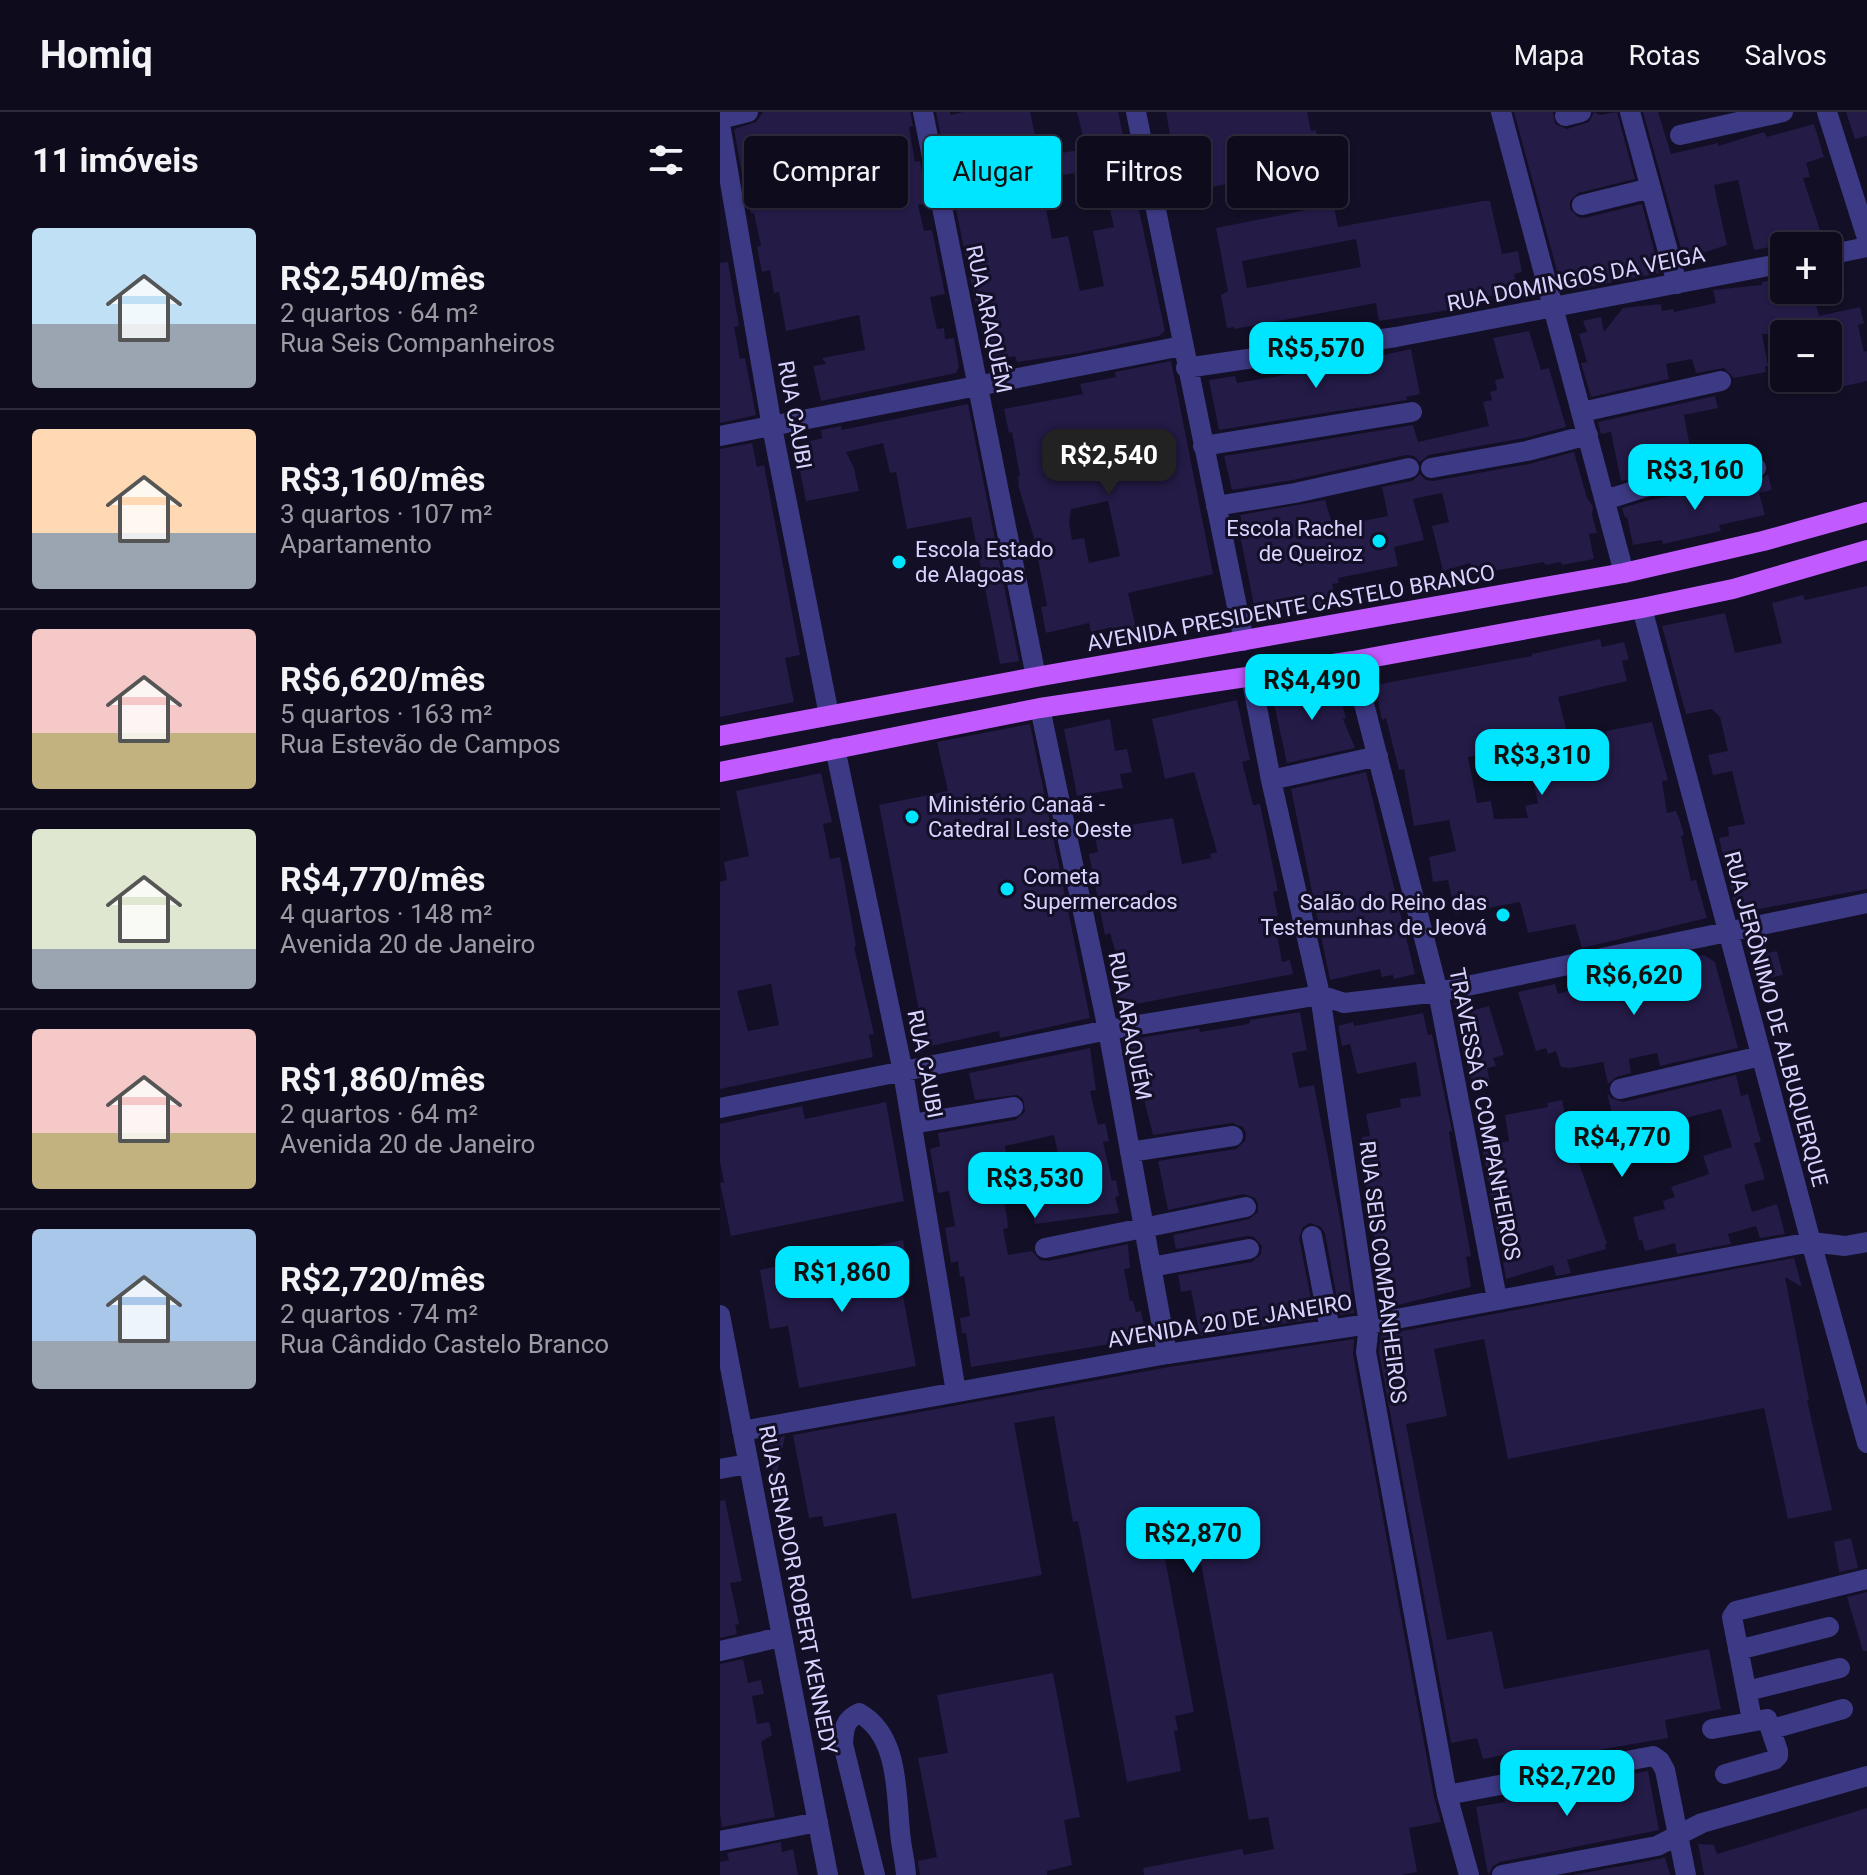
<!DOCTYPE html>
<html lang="pt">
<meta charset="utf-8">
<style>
body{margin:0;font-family:Roboto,sans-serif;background:#171425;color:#f1f3f6;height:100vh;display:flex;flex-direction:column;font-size:30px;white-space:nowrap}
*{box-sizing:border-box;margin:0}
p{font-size:26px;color:#9b9ba3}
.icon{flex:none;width:44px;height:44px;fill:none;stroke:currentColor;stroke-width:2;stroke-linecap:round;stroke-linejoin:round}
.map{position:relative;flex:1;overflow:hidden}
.drawer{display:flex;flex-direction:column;background:#0e0b1c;width:720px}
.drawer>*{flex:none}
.top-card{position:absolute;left:24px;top:24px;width:760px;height:72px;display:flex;gap:16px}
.buttons{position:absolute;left:1050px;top:120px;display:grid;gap:16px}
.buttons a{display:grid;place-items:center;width:72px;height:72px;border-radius:8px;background:#0e0b1c;box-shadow:0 2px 6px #0004,0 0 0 2px #2e2b3b;font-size:40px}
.price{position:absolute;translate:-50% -68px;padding:0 18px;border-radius:16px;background:#00e5ff;color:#111;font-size:26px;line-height:52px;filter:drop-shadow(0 2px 4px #0008)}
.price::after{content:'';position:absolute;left:50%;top:48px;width:24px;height:18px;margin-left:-12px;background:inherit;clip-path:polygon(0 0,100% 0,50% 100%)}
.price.current{background:#222;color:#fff}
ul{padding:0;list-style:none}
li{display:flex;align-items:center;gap:24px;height:200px;padding:0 32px}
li+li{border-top:2px solid #2e2b3b}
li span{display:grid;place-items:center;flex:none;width:224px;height:160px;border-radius:8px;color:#555}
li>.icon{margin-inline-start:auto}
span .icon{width:96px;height:96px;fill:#fffc;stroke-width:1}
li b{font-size:34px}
h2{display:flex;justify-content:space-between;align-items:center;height:96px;padding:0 32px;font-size:34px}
.pill{padding:0 28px;border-radius:8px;background:#0e0b1c;box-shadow:0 2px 6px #0004,0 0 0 2px #2e2b3b;font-size:28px;line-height:72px}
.pill.current{background:#00e5ff;color:#111}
header{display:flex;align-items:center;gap:48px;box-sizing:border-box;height:112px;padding:0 40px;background:#0e0b1c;border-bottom:2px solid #2e2b3b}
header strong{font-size:38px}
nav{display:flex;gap:44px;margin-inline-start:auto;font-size:28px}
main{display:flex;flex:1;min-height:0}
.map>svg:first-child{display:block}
</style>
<header>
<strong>Homiq</strong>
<nav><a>Mapa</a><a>Rotas</a><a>Salvos</a></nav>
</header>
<main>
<section class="drawer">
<h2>11 imóveis<svg class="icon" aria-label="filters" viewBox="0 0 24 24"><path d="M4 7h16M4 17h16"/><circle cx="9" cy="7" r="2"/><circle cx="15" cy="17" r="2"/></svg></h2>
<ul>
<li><span style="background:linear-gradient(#bfe0f5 60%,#9aa5b1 0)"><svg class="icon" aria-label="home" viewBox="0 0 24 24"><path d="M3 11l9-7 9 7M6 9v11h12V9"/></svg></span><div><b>R$2,540/mês</b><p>2 quartos · 64 m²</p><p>Rua Seis Companheiros</p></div></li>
<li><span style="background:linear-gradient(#ffd9b3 65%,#9aa5b1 0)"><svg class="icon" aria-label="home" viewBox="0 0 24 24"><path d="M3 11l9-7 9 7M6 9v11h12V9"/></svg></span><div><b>R$3,160/mês</b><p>3 quartos · 107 m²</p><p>Apartamento</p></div></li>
<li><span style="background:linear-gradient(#f6c9c9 65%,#c2b280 0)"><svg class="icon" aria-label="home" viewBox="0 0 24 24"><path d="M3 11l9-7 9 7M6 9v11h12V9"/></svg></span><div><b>R$6,620/mês</b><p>5 quartos · 163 m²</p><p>Rua Estevão de Campos</p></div></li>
<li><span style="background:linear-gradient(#dfe7d0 75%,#9aa5b1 0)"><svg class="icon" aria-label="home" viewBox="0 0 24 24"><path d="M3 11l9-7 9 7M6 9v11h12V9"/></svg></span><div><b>R$4,770/mês</b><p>4 quartos · 148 m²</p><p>Avenida 20 de Janeiro</p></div></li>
<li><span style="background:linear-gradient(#f6c9c9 65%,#c2b280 0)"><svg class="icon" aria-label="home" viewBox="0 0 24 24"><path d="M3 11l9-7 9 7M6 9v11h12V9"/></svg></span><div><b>R$1,860/mês</b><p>2 quartos · 64 m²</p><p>Avenida 20 de Janeiro</p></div></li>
<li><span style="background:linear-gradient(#a9c7e8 70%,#9aa5b1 0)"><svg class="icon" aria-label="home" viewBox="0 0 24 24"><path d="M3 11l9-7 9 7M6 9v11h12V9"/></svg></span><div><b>R$2,720/mês</b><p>2 quartos · 74 m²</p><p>Rua Cândido Castelo Branco</p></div></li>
</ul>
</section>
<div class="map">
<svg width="1147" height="1763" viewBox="0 0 1147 1763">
<rect width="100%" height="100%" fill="#130f26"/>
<path fill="#241b47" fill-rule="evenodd" d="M 43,0 L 190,0 L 193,14 L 189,15 L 195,50 L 200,49 L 207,91 L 198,93 L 204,119 L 212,118 L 225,182 L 210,185 L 217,217 L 224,216 L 225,227 L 234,226 L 239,255 L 236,261 L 101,289 L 93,254 L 106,252 L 102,246 L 145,238 L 139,203 L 66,219 L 59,180 L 54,181 L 50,158 L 42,160 L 37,135 L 41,134 L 34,101 L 31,101 L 27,77 L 25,79 L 14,17 L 36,10 Z
M 216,0 L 230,0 L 230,3 L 243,0 L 310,0 L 315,23 L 330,43 L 359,38 L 358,34 L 365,32 L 357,0 L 398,0 L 445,219 L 439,224 L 359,241 L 297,250 L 295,244 L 274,248 L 260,189 L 255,190 ZM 362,60 L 367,86 L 386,82 L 394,115 L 373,119 L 384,174 L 360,179 L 348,124 L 332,127 L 325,92 L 341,90 L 335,64 Z
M 446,0 L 587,0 L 591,19 L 596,18 L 602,52 L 565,61 L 475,78 L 474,76 L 468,77 L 458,34 L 452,35 Z
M 794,0 L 833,0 L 835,12 L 847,17 L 869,10 L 874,0 L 880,3 L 897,0 L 915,67 L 858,81 L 850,89 L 850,97 L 858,105 L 864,106 L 922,92 L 940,161 L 862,176 L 842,177 Z
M 923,0 L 938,0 L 951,42 L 998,31 L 998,34 L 1044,20 L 1047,25 L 1094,12 L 1104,45 L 1086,51 L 1090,65 L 1083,66 L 1100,118 L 1055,130 L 1056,134 L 1034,138 L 1018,68 L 994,73 L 1007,133 L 982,141 L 963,144 Z
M 1126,0 L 1147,0 L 1147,24 L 1135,27 Z
M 763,89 L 770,89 L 782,142 L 798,139 L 802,160 L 794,162 L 798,179 L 758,186 L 754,188 L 755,194 L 659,209 L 656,191 L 514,217 L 514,215 L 507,216 L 501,183 L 508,179 L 496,116 L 607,94 L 614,94 L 618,115 ZM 636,127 L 641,155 L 527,176 L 522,149 Z
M 8,150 L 19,214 L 14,215 L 20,247 L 25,246 L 36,303 L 0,311 L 0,151 Z
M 1064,165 L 1064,178 L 1093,178 L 1099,204 L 1140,195 L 1144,211 L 1138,213 L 1144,240 L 1147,239 L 1147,269 L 1089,282 L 1085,266 L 1108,266 L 1108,222 L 1042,222 L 1048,254 L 1045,254 L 1046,260 L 1014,266 L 1004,256 L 976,261 L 972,247 L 946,252 L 949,267 L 871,285 L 861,251 L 867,250 L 859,222 L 867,220 L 863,209 L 881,205 L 884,220 L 903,196 L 941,192 L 942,199 L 953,197 L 954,200 L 996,191 L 993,178 L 1042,173 L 1042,170 Z
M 809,219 L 821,258 L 829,256 L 846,315 L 804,326 L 709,343 L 700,350 L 694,344 L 686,343 L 573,368 L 512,378 L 504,344 L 693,313 L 698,330 L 769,314 L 763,290 L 772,288 L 770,280 L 777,278 L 775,268 L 784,266 L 773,226 Z
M 691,237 L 700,282 L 686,285 L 687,288 L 499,318 L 489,268 L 515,264 L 517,271 L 576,261 L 575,255 L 640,245 L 641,248 Z
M 451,249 L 493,462 L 408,481 L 418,524 L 395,528 L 392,515 L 371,520 L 369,511 L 326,521 L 321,495 L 327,494 L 314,426 L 299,376 L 298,364 L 300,364 L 292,320 L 289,321 L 284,297 L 363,282 L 360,272 L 396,265 L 395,260 ZM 388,389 L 400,444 L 369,451 L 364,426 L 352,428 L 349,411 L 351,397 Z
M 995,284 L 998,296 L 964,303 L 970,335 L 955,337 L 956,344 L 948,346 L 950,358 L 901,369 L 891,320 L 881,322 L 878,310 Z
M 248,292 L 299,549 L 280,552 L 251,405 L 187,417 L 176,360 L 170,361 L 163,331 L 126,340 L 134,356 L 139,379 L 86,389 L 75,333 L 102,326 L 101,318 L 121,314 L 122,318 Z
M 32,331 L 37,355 L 44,353 L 80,543 L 65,546 L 74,590 L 0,605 L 0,337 Z
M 854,340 L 867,386 L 873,395 L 872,402 L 877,421 L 869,422 L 874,447 L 842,453 L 841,450 L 825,453 L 824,450 L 767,460 L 766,453 L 751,456 L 750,451 L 723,459 L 712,414 L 729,410 L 722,381 L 693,387 L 704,428 L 674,435 L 678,454 L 618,466 L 619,471 L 612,472 L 616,492 L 565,502 L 564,497 L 536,503 L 520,423 L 524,422 L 520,403 L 605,388 L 613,415 L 668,404 L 662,375 L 692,369 L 700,362 L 706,368 L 713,369 L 809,352 Z
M 1048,362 L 1052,378 L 1039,381 L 1045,403 L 999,413 L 1001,419 L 943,432 L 942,428 L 913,433 L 907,405 L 905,406 L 902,396 L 929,388 L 1038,369 Z
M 1147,474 L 1147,777 L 1022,800 L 1014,790 L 999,726 L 1009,724 L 1008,715 L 1025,712 L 1012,659 L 993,663 L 988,643 L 1008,639 L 1000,605 L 992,597 L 966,602 L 942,514 L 1005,501 L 1015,541 L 1062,531 L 1052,491 L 1083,483 L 1085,488 Z
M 880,527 L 882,535 L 904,530 L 909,547 L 902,549 L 907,569 L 838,585 L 852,640 L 889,633 L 886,619 L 932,610 L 948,668 L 942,669 L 947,701 L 956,699 L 960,709 L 964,723 L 961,724 L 971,769 L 976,768 L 987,806 L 862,836 L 855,812 L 808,821 L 800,790 L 735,802 L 728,768 L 713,770 L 709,745 L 736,739 L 729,708 L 694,714 L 684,657 L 679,658 L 666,606 L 662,608 L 655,573 L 812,544 L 812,542 ZM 779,639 L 781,652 L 800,649 L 803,664 L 812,662 L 818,691 L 805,694 L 808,706 L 774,707 L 771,689 L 757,691 L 748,645 Z
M 615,568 L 626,606 L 623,607 L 635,636 L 567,651 L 552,583 Z
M 517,588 L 530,648 L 522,650 L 533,693 L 540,692 L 558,779 L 553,780 L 558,804 L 554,805 L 562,850 L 570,848 L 573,862 L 400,895 L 392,856 L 400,855 L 390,821 L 385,823 L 369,742 L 378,740 L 374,719 L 453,706 L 462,752 L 491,746 L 490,742 L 497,740 L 474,660 L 445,667 L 432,607 Z
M 390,607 L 395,639 L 407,637 L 412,660 L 400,662 L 403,676 L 357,684 L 344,617 Z
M 310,612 L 370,906 L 280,926 L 279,919 L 206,935 L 159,693 L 228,679 L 217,630 Z
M 646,660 L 695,862 L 674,867 L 673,863 L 662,865 L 660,857 L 610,868 L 571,677 Z
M 101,661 L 112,710 L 103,712 L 110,747 L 120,745 L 136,834 L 134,835 L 154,922 L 149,923 L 153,945 L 0,977 L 0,770 L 7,768 L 4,750 L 29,744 L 16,679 ZM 51,872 L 59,913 L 28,919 L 17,879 Z
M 1057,839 L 1063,863 L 1045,867 L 1038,843 Z
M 984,843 L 995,850 L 1018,936 L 940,954 L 937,941 L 909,947 L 911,961 L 896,965 L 888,972 L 883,950 L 851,956 L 841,955 L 836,939 L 828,942 L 826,936 L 816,939 L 798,880 L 835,872 L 838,882 L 873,871 L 871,866 Z
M 748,889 L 751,899 L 769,894 L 784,943 L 773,946 L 776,954 L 767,956 L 770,971 L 753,975 L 734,891 Z
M 580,900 L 587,938 L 572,941 L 579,976 L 594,973 L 621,1112 L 634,1201 L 620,1203 L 605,1121 L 601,1115 L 590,1111 L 583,1115 L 579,1126 L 595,1207 L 480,1224 L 471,1178 L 461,1180 L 458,1163 L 532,1150 L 541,1142 L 542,1134 L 534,1125 L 527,1124 L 456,1137 L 453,1123 L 529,1107 L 538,1100 L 538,1092 L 535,1086 L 524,1082 L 448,1098 L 438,1049 L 516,1037 L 525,1029 L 526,1021 L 523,1015 L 512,1011 L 433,1023 L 424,987 L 419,988 L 408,928 L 479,916 L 480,920 L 493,918 L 523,913 L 530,911 L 530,908 Z
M 703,901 L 708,923 L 712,922 L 732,1019 L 729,1020 L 731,1034 L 751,1144 L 746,1145 L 751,1175 L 666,1196 L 641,1044 L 644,1044 L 642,1025 L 650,1024 L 646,1002 L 681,995 L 680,987 L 701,984 L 696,950 L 637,962 L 630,932 L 622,934 L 618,914 L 633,910 L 634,914 Z
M 370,936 L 376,978 L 370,979 L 378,1013 L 385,1011 L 389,1029 L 383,1030 L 392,1069 L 396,1068 L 399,1084 L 395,1085 L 399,1101 L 315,1112 L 311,1092 L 334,1088 L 328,1064 L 342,1060 L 334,1023 L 285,1034 L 288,1052 L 277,1054 L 287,1105 L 288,1116 L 283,1117 L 288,1143 L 312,1139 L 320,1148 L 328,1149 L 408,1132 L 410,1156 L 404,1157 L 410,1189 L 413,1189 L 416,1200 L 421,1199 L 426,1226 L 251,1255 L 246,1221 L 242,1221 L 240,1206 L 250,1204 L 244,1164 L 240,1165 L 238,1149 L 231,1151 L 225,1116 L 235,1114 L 229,1079 L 218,1081 L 210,1037 L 220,1034 L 218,1021 L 295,1008 L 305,1000 L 303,987 L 297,983 L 255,988 L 249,961 Z
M 1016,963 L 1021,984 L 1028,982 L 1041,1030 L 1034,1031 L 1045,1067 L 1024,1073 L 1032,1100 L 1057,1092 L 1065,1122 L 1040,1126 L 1036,1114 L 1008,1122 L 1011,1132 L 957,1142 L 955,1131 L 925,1139 L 922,1128 L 919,1129 L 913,1105 L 945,1097 L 943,1089 L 955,1085 L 951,1075 L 989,1062 L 983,1044 L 1012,1035 L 1001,997 L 954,1009 L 965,1035 L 938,1044 L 931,1026 L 858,1048 L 887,1132 L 885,1132 L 886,1137 L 847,1148 L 851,1161 L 836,1164 L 833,1153 L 786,1167 L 783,1150 L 788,1149 L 780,1120 L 777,1121 L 762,1034 L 789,1029 L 785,1003 L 828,995 L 827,991 L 842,988 L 851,1032 L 879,1022 L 876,1013 L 891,1010 L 890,1006 L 893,1006 L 887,980 L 891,986 L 903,990 Z
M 166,990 L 184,1089 L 11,1124 L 0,1071 L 4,1070 L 0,1050 L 0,1012 L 82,994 L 85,1007 Z
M 183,1128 L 186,1145 L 176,1147 L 196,1254 L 79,1276 L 68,1214 L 50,1217 L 40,1158 Z
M 1074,1146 L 1082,1175 L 1065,1165 L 1089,1288 L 1087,1288 L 1112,1398 L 1068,1407 L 1044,1296 L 788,1347 L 764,1227 L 714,1237 L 727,1304 L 686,1312 L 727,1528 L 772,1519 L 784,1577 L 989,1537 L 1001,1597 L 945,1608 L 948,1626 L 791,1653 L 789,1642 L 763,1647 L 757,1626 L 731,1631 L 659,1240 L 661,1223 Z
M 634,1227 L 633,1242 L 714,1685 L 721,1710 L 689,1716 L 697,1760 L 681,1763 L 424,1763 L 423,1756 L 522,1737 L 524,1743 L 554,1737 L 548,1705 L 529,1708 L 473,1409 L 439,1415 L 474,1600 L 455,1604 L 458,1618 L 454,1619 L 461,1659 L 407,1670 L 358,1409 L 353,1410 L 334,1304 L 294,1311 L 322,1463 L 192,1487 L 176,1401 L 104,1415 L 102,1404 L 89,1406 L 73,1323 L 449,1255 Z
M 65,1324 L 55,1369 L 47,1328 Z
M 5,1388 L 22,1469 L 10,1471 L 19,1512 L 15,1513 L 17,1522 L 0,1526 L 0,1389 Z
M 1131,1426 L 1138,1456 L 1119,1460 L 1114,1430 Z
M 1147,1480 L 1147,1539 L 1143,1539 L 1127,1485 Z
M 23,1547 L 28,1571 L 41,1568 L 44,1582 L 32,1584 L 37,1612 L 49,1610 L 52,1623 L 41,1630 L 55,1705 L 2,1715 L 0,1702 L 0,1552 Z
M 333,1561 L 360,1705 L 344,1708 L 352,1753 L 327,1759 L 327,1763 L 200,1763 L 198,1749 L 217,1745 L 198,1646 L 228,1641 L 217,1583 Z
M 928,1659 L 939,1718 L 780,1750 L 773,1754 L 768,1763 L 756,1695 L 785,1690 L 784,1687 L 810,1682 L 850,1678 L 849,1674 Z
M 1147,1696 L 1147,1763 L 984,1763 L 978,1732 L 994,1733 L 997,1742 Z
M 61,1730 L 62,1740 L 73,1737 L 78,1763 L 0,1763 L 0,1750 L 9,1748 L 7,1741 Z
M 945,1745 L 950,1763 L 853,1763 L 939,1747 Z"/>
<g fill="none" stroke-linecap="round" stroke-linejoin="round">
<path stroke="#3d3a85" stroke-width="20" d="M 203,0 L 316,565
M 416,0 L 524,529
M 781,0 L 904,461
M 910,0 L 957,172
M 1107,0 L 1147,126
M 845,4 L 861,0
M 0,7 L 28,0
M 0,12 L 52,315 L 109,603
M 960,23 L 1063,0
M 862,93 L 931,76
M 1108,143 L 1147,135
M 466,256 L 676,225 L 1064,151
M 862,300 L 1001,269
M 0,324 L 462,234
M 483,334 L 692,300
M 711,356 L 807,339 L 868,323
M 885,388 L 926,375 L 1036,356
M 496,394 L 575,381 L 689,356
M 922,496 L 1091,1130 L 1147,1331
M 633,549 L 718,880 L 777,1187
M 531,564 L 551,668 L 600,883 L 649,1212 L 646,1240 L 727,1683 L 749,1763
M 320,596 L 388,918 L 447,1242
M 115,636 L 183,960 L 236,1280
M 551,668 L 658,644
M 900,977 L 1041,944
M 0,996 L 388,918 L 600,883 L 624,891 L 718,880 L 1147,791
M 192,1012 L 293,995
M 410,1040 L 513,1024
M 592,1124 L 610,1218
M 325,1136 L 526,1095
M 431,1155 L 529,1137
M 0,1203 L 108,1763
M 22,1319 L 447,1242 L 649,1212 L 1091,1130 L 1125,1134 L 1147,1130
M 0,1357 L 28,1352
M 1018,1538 L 1109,1515
M 0,1539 L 61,1525
M 1027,1579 L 1120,1556
M 1032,1608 L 1012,1505 L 1016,1499 L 1147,1467
M 992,1617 L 1047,1607 L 1058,1639 L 1058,1644 L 1054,1648 L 1005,1662
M 1052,1617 L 1123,1597
M 727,1683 L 933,1644 L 940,1649 L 945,1658 L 966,1763
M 0,1729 L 98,1710
M 155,1763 L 123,1632 C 124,1617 124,1608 139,1601 C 179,1623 176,1680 180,1720 C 181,1734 185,1748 186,1763
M 782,1763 L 937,1734 L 982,1711 L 1147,1664"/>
<path stroke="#c25bff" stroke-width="20" d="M 0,624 L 316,565 L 904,461 L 1043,429 L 1147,400
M 0,660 L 320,596 L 633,549 L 922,496 L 1013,477 L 1147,438"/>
</g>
<g fill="#00e5ff" stroke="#130f26" stroke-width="3">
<circle cx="659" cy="429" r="8"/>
<circle cx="179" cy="450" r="8"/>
<circle cx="192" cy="705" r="8"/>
<circle cx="287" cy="777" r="8"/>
<circle cx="783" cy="803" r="8"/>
</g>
<g text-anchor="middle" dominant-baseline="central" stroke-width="6" stroke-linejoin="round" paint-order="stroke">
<g font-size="22" fill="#d9d4ff" stroke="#130f26">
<text transform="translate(856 167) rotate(-11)">RUA DOMINGOS DA VEIGA</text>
<text transform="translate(269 207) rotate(78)">RUA ARAQUÉM</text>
<text transform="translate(75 303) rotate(80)">RUA CAUBI</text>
<text transform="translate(571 496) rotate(-10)">AVENIDA PRESIDENTE CASTELO BRANCO</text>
<text transform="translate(1056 907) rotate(75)">RUA JERÔNIMO DE ALBUQUERQUE</text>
<text transform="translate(410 914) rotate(79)">RUA ARAQUÉM</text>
<text transform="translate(205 952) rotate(79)">RUA CAUBI</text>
<text transform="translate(765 1002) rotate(79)">TRAVESSA 6 COMPANHEIROS</text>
<text transform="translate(663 1160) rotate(83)">RUA SEIS COMPANHEIROS</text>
<text transform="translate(510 1209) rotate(-9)">AVENIDA 20 DE JANEIRO</text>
<text transform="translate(78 1478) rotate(79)">RUA SENADOR ROBERT KENNEDY</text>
</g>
<g font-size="22" fill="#d9d4ff" stroke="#130f26" text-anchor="start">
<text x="643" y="416" text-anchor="end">Escola Rachel<tspan x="643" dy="25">de Queiroz</tspan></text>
<text x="195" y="437">Escola Estado<tspan x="195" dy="25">de Alagoas</tspan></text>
<text x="208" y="692">Ministério Canaã -<tspan x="208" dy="25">Catedral Leste Oeste</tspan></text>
<text x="303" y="764">Cometa<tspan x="303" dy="25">Supermercados</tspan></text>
<text x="767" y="790" text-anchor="end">Salão do Reino das<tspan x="767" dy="25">Testemunhas de Jeová</tspan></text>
</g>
</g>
</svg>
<div class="buttons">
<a>+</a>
<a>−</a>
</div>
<b class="price" style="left:596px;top:278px">R$5,570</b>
<b class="price current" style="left:389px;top:385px">R$2,540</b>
<b class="price" style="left:975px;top:400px">R$3,160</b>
<b class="price" style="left:592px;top:610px">R$4,490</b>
<b class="price" style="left:822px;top:685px">R$3,310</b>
<b class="price" style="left:914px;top:905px">R$6,620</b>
<b class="price" style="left:902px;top:1067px">R$4,770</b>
<b class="price" style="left:315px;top:1108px">R$3,530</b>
<b class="price" style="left:122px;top:1202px">R$1,860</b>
<b class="price" style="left:473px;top:1463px">R$2,870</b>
<b class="price" style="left:847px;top:1706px">R$2,720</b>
<div class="top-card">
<a class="pill">Comprar</a>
<a class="pill current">Alugar</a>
<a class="pill">Filtros</a>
<a class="pill">Novo</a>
</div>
</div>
</main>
